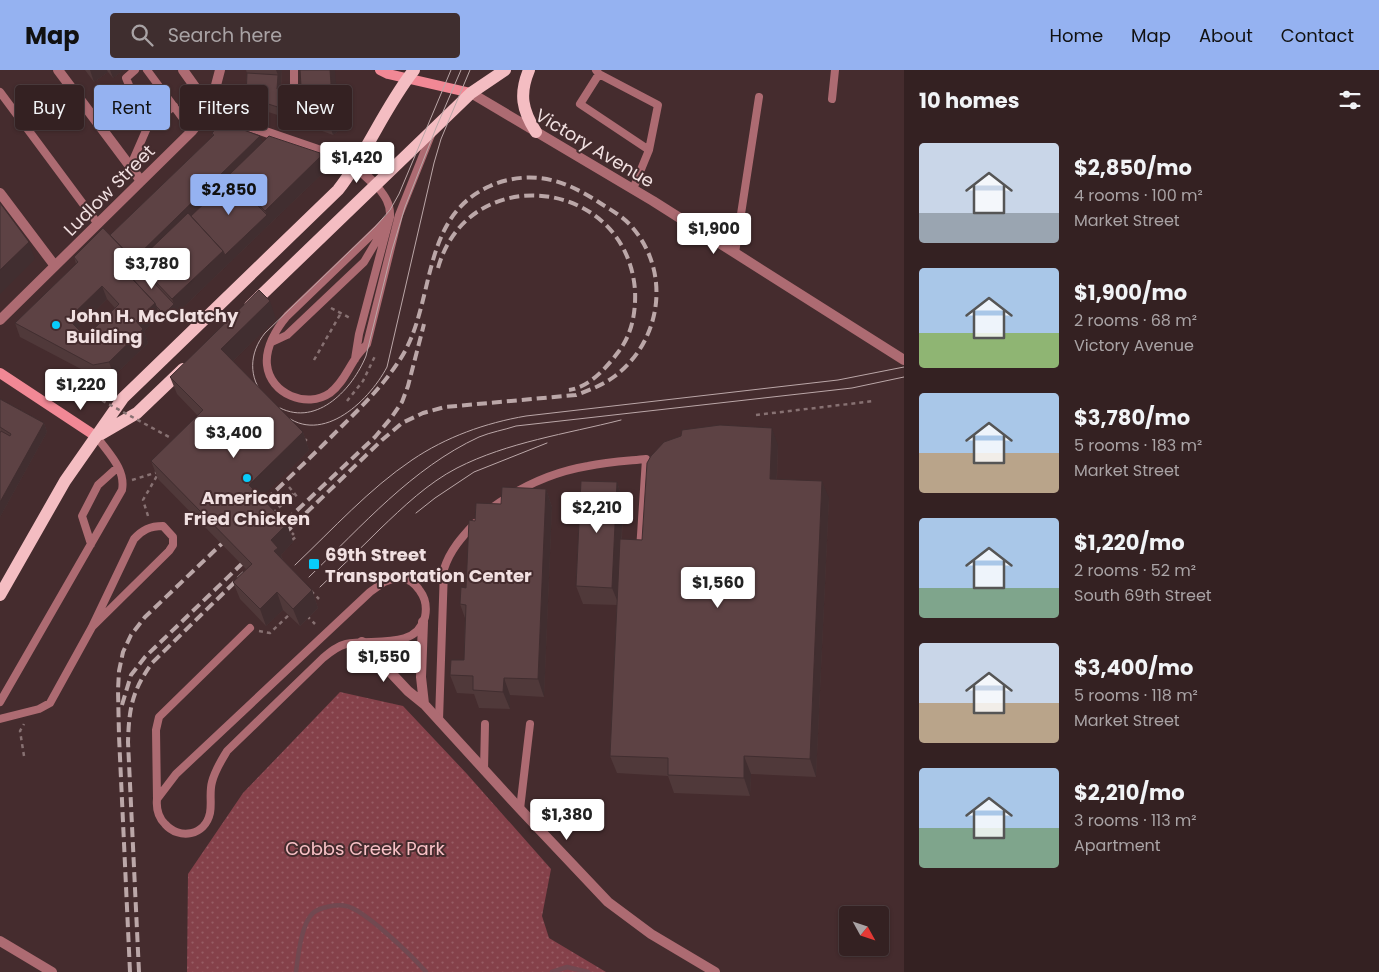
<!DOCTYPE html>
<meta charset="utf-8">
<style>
body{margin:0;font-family:Poppins,sans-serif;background:#3f2e2f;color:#f1f3f6;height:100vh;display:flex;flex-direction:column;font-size:19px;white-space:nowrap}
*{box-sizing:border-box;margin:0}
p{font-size:16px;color:#a9a3a5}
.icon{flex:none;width:28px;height:28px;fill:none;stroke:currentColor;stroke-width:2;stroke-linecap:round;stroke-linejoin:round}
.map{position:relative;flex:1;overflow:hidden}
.side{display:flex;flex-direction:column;background:#342122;width:475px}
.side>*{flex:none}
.top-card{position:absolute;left:15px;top:15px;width:475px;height:45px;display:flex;gap:10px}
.needle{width:32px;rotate:130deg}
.controls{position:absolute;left:839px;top:836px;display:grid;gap:10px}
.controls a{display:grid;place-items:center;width:50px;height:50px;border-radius:5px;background:#342122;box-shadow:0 1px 4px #0004,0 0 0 1px #4e3e40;font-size:25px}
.price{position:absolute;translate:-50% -42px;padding:0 11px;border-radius:5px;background:#fff;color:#222;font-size:16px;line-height:32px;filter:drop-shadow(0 1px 2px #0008)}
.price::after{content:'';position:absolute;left:50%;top:30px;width:15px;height:11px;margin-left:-8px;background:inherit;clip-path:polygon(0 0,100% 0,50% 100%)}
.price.on{background:#95b2f1;color:#111}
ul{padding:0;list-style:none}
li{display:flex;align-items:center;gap:15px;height:125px;padding:0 15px}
li span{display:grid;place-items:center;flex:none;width:140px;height:100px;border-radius:5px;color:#555}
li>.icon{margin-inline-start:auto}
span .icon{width:60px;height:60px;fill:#fffc;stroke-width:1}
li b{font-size:21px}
h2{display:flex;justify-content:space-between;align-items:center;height:60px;padding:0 15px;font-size:21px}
.tag{padding:0 18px;border-radius:5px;background:#342122;box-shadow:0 1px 4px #0004,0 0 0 1px #4e3e40;font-size:18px;line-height:45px}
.tag.on{background:#95b2f1;color:#111}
header{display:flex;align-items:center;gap:30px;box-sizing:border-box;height:70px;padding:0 25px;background:#95b2f1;color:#111}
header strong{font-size:24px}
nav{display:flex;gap:28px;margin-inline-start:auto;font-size:18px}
.search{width:350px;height:45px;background:#3f2e2f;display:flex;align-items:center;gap:12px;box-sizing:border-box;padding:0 18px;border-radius:5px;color:#a9a3a5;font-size:19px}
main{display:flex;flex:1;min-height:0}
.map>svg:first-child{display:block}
</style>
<header>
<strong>Map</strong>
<div class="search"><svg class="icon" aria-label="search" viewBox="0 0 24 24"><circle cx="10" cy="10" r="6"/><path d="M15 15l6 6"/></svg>Search here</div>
<nav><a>Home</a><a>Map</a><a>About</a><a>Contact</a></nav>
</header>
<main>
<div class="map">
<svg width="904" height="902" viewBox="0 0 904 902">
<defs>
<pattern id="park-dots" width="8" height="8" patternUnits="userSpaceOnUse" patternTransform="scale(1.25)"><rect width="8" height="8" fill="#85414a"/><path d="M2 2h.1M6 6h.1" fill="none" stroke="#975c64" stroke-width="1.8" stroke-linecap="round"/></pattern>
</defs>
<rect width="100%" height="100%" fill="#452c2e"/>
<path fill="url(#park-dots)" d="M 340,622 L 403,636 L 467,704 L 551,799 L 542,846 L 549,868 L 606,902 L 187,902 L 188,804 L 243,723 Z"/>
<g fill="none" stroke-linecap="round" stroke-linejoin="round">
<path stroke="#714951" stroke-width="4.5" d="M 296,902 C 298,887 301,854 313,843 C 320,837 337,834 346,836 C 364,839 413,887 426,902
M 552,902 L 567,897 L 588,902"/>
<path stroke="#877172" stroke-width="2.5" stroke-dasharray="4 4" stroke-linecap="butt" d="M 331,238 L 352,249
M 314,290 L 341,243
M 56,327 L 68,310 L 81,319
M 347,331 L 363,311 L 376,284
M 756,345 L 874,331
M 304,372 L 309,367
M 132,410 L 158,402
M 289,417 L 299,429
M 273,443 L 294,423
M 148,446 L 143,430 L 158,404
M 292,470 L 296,467 L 292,463
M 311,521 L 319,529
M 307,546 L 315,554
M 259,561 L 270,563 L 290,544
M 24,686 L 20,661 L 24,654"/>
<path stroke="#ad6b72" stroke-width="8" d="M 135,0 L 126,8 L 147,58
M 147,0 L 192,61
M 294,0 L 294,22
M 596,0 L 599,4 L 658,35 L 649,80 L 580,34 L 599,4
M 0,22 L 98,154
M 832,29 L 835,0
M 130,97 L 147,58 L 174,36
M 633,119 L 649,80
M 390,147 L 287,246 C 276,259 265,278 267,295 C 270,324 307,339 330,323 C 342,314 347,301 355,289 C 358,284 363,279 367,274 L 399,145 L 431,65
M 735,183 L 759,27
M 272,272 L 287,265 L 364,192 L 383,160
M 355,289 L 359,264 L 390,147 C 391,133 384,125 376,115
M 489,440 C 518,418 552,402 588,396 C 607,392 626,391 646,389 L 640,480
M 91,474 L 82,446 L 98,415 L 118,397
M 398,507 C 407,508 415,513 420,521 C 426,529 427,537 425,547 C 416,581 371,568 346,574 C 337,576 330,582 323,588 L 227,681 C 221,691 215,700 212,712 C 209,723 212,733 210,743 C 205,766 179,770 165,754 C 158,747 156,739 157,729 L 176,704 L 370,522 L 384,512 Z
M 0,632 L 122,420 C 126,399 108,383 97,367
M 0,649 L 39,639 L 50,633 L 92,557 L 134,469 C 142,460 150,456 163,456 L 173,467 L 173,475 L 169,481 L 92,557
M 439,650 L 444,499 C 450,480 462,467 475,453
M 484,700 L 485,654
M 157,729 L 156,660 L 159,647 L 250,558
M 520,739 L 530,654"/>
<path stroke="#ad6b72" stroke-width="10" d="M 58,0 L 141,111
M 183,0 L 210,38 L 245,55 L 350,91 L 376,115
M 0,123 L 55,196
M 0,250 L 192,61 L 210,38 L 220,0
M 423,552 L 421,607 L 424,634
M 362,572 L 408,621 L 424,634 L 520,739 L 608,832 L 651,864 L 715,902
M 0,871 L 52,902"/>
<path stroke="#ad6b72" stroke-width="10" d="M 471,23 L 653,131 L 904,290"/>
<path stroke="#f18895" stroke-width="10" d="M 380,0 L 388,4 L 471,23
M 0,303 L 97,367"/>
<path stroke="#f4bdc2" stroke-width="12" d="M 529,0 C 519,24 522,40 536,62
M 250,236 L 471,23 L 505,0
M 101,364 L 137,343 L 183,299
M 0,525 L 65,411 L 123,328 L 338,120 C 367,83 384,38 414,0"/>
<path stroke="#bba7a8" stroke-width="1" d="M 265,327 C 248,308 249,283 265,263 L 375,157 L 390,140 L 399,124 L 451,0
M 280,338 C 318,357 353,318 366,286 L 392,180 L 405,137 L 436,58 L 461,0
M 280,341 C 318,379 368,333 387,297 L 434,93 L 441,69 L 470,0
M 416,443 L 435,428 L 474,402 L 547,373
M 295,495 C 333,459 369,419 412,390 C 446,367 485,353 526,346 L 838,310 L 904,297
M 309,507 C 362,456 412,398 479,367 C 491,362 504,360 516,356 L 852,318 L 904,307
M 320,517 C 340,498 360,479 380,459 C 403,437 428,413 457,398 C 508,372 566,364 621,350"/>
<path stroke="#bba7a8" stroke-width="4" stroke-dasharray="10 5" stroke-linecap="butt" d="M 438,198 C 468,90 626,107 635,220 C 636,242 632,264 619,281 C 607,297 590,317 569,320
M 255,441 C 280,416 306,392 331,367 C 355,343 380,320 399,291 C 437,235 418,148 490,116 C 509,107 534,105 555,111 C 570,115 584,123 597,131 C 609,139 623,146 632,157 C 671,202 662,270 615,306 C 603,315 590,320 576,325 L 445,337 L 423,343 L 402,353 L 382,370 L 280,468
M 275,461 L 375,367 L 391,348 L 402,332 L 408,316 L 424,254
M 122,635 L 131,605 L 145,587 L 252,484
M 130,902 L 119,666 L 118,620 L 119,601 L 123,582 L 131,565 L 145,547 L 232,464
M 139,902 L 128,672 C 129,638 132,621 152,593 L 244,503"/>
<path stroke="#877172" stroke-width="2.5" stroke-dasharray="4 4" stroke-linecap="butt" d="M 81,319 L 169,367"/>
</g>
<path fill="#50393a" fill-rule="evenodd" d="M 85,0 L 124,0 L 113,8 L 108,2 L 94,12 Z
M 246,0 L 282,0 L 281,20 L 284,21 L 300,19 L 340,60 L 333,65 L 287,48 L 249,36 L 246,27 L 247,3 Z
M 212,63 L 320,83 L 325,96 L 325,101 L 167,253 L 160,245 L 160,246 L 144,261 L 148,273 L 114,306 L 98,308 L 20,267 L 15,253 L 76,194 L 74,187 L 110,165 L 213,66 ZM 231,107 L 231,108 L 191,146 ZM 107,229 L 115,238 L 86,267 L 77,258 Z
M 276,249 L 233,291 L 303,362 L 309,380 L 261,427 L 287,454 L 293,472 L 281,485 L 283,490 L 312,520 L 318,538 L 300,556 L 283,540 L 266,556 L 240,529 L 233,512 L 246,499 L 158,409 L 151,391 L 198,346 L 177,324 L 170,307 Z
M 0,329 L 44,353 L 47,362 L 0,447 Z
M 681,366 L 778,375 L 777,409 L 829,428 L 816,707 L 751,704 L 750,726 L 674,723 L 668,706 L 617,703 L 610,686 L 617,535 L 583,534 L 576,516 L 617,412 L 623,430 L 622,469 L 642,470 Z
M 546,419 L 552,437 L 544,627 L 510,625 L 510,639 L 479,638 L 474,624 L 457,623 L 450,605 L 464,590 L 465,548 L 460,534 L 466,518 L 475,451 L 501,434 Z"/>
<path fill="#412e30" d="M 90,0 L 107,0 L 108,2 L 94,12 Z
M 110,0 L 124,0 L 113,8 Z
M 276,0 L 282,0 L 280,28 L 277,19 L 278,5 Z
M 330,0 L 335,0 L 340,60 L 333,65 L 327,47 Z
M 260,66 L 264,75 L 230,104 L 231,107 L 140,195 L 137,192 L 139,197 L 126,210 L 121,197 Z
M 320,83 L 325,96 L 325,101 L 167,253 L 164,244 L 174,234 L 172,229 L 223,181 L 267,145 L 265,141 Z
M 29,172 L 35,189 L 0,224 L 0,200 Z
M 102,216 L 107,229 L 73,263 L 68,249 Z
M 270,231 L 276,249 L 228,296 L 221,279 Z
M 155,233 L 160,246 L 144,261 L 148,273 L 114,306 L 109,292 L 136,251 Z
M 44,353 L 47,362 L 0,447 L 0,432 Z
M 772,358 L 778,375 L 776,426 L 770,409 Z
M 303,362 L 309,380 L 256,433 L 249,415 Z
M 822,411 L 829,428 L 816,707 L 810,689 Z
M 617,412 L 623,430 L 619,535 L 612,518 Z
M 546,419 L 552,437 L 544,627 L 538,609 Z
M 287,454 L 293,472 L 281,485 L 284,495 L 274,481 L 271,470 Z
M 312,520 L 318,538 L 300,556 L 293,539 Z
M 277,522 L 283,540 L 266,556 L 260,539 Z
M 504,608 L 510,625 L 510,639 L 503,622 Z
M 744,686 L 751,704 L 750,726 L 744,708 Z"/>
<path fill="#5d4244" stroke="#412e30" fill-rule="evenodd" d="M 300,0 L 330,0 L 333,42 L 327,47 L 281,31 L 286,15 L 300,19 L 301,16 Z
M 247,3 L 278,5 L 277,19 L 284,21 L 281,31 L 284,39 L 246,27 Z
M 222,52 L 260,66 L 132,191 L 131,187 L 110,165 L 214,65 L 212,63 Z
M 269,66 L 320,83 L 320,87 L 265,141 L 230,104 Z
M 231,108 L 267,145 L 225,185 L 223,181 L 191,146 Z
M 0,133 L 29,172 L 0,200 Z
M 188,143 L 223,181 L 172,229 L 137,192 Z
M 103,158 L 131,187 L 121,197 L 155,233 L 136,251 L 143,259 L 109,292 L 93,295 L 15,253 L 78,192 L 74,187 ZM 102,216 L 119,234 L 86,267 L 68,249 Z
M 138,196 L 174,234 L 164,244 L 156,236 L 155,233 L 129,205 Z
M 259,220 L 270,231 L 221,279 L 303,362 L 249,415 L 287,454 L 271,470 L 278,478 L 274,481 L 312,520 L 293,539 L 277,522 L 260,539 L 233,512 L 252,494 L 151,391 L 203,340 L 170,307 Z
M 0,329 L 44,353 L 0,432 L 0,363 L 1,361 L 10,366 L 11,364 L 0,357 Z
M 720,355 L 772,358 L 770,409 L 822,411 L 810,689 L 744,686 L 744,708 L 668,705 L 668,688 L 610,686 L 620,469 L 642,470 L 647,393 L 651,386 L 664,372 L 681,366 L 682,360 Z
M 581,411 L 617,412 L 612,518 L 576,516 Z
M 502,417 L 546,419 L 538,609 L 504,608 L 503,622 L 473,620 L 473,606 L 450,605 L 451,590 L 464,590 L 466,535 L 460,534 L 461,517 L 466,518 L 469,450 L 475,451 L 476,433 L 501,434 Z"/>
<g fill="#08cbfa" stroke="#452c2e" stroke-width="2">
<circle cx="56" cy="255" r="5"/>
<circle cx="247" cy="408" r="5"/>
<rect x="308" y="488" width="12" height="12" rx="2.5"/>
</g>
<g text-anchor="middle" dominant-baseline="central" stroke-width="4" stroke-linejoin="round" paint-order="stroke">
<g font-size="18" fill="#f1e0e1" stroke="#452c2e">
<text transform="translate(595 78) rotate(31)">Victory Avenue</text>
<text transform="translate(109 120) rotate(-45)">Ludlow Street</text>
</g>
<g font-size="18" font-weight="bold" fill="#f1e0e1" stroke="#452c2e" text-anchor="start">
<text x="66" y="245">John H. McClatchy<tspan x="66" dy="21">Building</tspan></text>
<text x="247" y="427" text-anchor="middle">American<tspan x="247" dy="21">Fried Chicken</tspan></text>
<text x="325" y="484">69th Street<tspan x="325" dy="21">Transportation Center</tspan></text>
</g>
<g font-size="18" fill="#f8c1c6" stroke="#452c2e">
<text x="365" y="778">Cobbs Creek Park</text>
</g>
</g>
</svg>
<div class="controls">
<a><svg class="needle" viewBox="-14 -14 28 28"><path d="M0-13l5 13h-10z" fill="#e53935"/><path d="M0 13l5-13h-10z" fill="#a9a3a5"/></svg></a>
</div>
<b class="price" style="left:357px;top:114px">$1,420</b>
<b class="price on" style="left:229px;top:146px">$2,850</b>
<b class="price" style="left:714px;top:185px">$1,900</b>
<b class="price" style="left:152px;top:220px">$3,780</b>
<b class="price" style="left:81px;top:341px">$1,220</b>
<b class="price" style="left:234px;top:389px">$3,400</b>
<b class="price" style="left:597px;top:464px">$2,210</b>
<b class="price" style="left:718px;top:539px">$1,560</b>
<b class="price" style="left:384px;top:613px">$1,550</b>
<b class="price" style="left:567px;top:771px">$1,380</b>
<div class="top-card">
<a class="tag">Buy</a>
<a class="tag on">Rent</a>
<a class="tag">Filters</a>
<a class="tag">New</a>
</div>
</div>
<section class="side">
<h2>10 homes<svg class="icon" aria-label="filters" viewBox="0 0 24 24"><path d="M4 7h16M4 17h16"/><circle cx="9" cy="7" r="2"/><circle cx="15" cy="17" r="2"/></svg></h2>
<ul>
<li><span style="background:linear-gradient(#c9d6e8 70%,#9aa5b1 0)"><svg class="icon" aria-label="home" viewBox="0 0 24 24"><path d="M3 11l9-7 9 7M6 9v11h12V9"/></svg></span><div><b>$2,850/mo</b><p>4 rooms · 100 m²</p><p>Market Street</p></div></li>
<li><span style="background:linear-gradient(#a9c7e8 65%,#8fb573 0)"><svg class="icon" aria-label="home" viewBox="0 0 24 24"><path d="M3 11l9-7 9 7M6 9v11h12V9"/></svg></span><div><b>$1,900/mo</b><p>2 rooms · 68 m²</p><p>Victory Avenue</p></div></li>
<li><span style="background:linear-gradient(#a9c7e8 60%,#b9a48a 0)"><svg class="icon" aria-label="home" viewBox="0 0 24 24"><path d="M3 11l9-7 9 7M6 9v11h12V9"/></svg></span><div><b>$3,780/mo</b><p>5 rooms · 183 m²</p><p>Market Street</p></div></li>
<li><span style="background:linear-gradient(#a9c7e8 70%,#7fa58c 0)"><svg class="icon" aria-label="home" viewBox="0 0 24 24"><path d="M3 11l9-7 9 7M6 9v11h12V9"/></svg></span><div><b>$1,220/mo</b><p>2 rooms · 52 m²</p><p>South 69th Street</p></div></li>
<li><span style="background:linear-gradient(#c9d6e8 60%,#b9a48a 0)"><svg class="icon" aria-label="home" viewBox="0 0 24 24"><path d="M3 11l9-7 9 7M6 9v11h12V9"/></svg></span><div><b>$3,400/mo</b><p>5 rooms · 118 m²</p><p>Market Street</p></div></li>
<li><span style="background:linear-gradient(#a9c7e8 60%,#7fa58c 0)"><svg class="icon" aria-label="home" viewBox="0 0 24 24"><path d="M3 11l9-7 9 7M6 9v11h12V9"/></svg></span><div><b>$2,210/mo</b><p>3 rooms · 113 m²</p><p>Apartment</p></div></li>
</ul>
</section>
</main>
